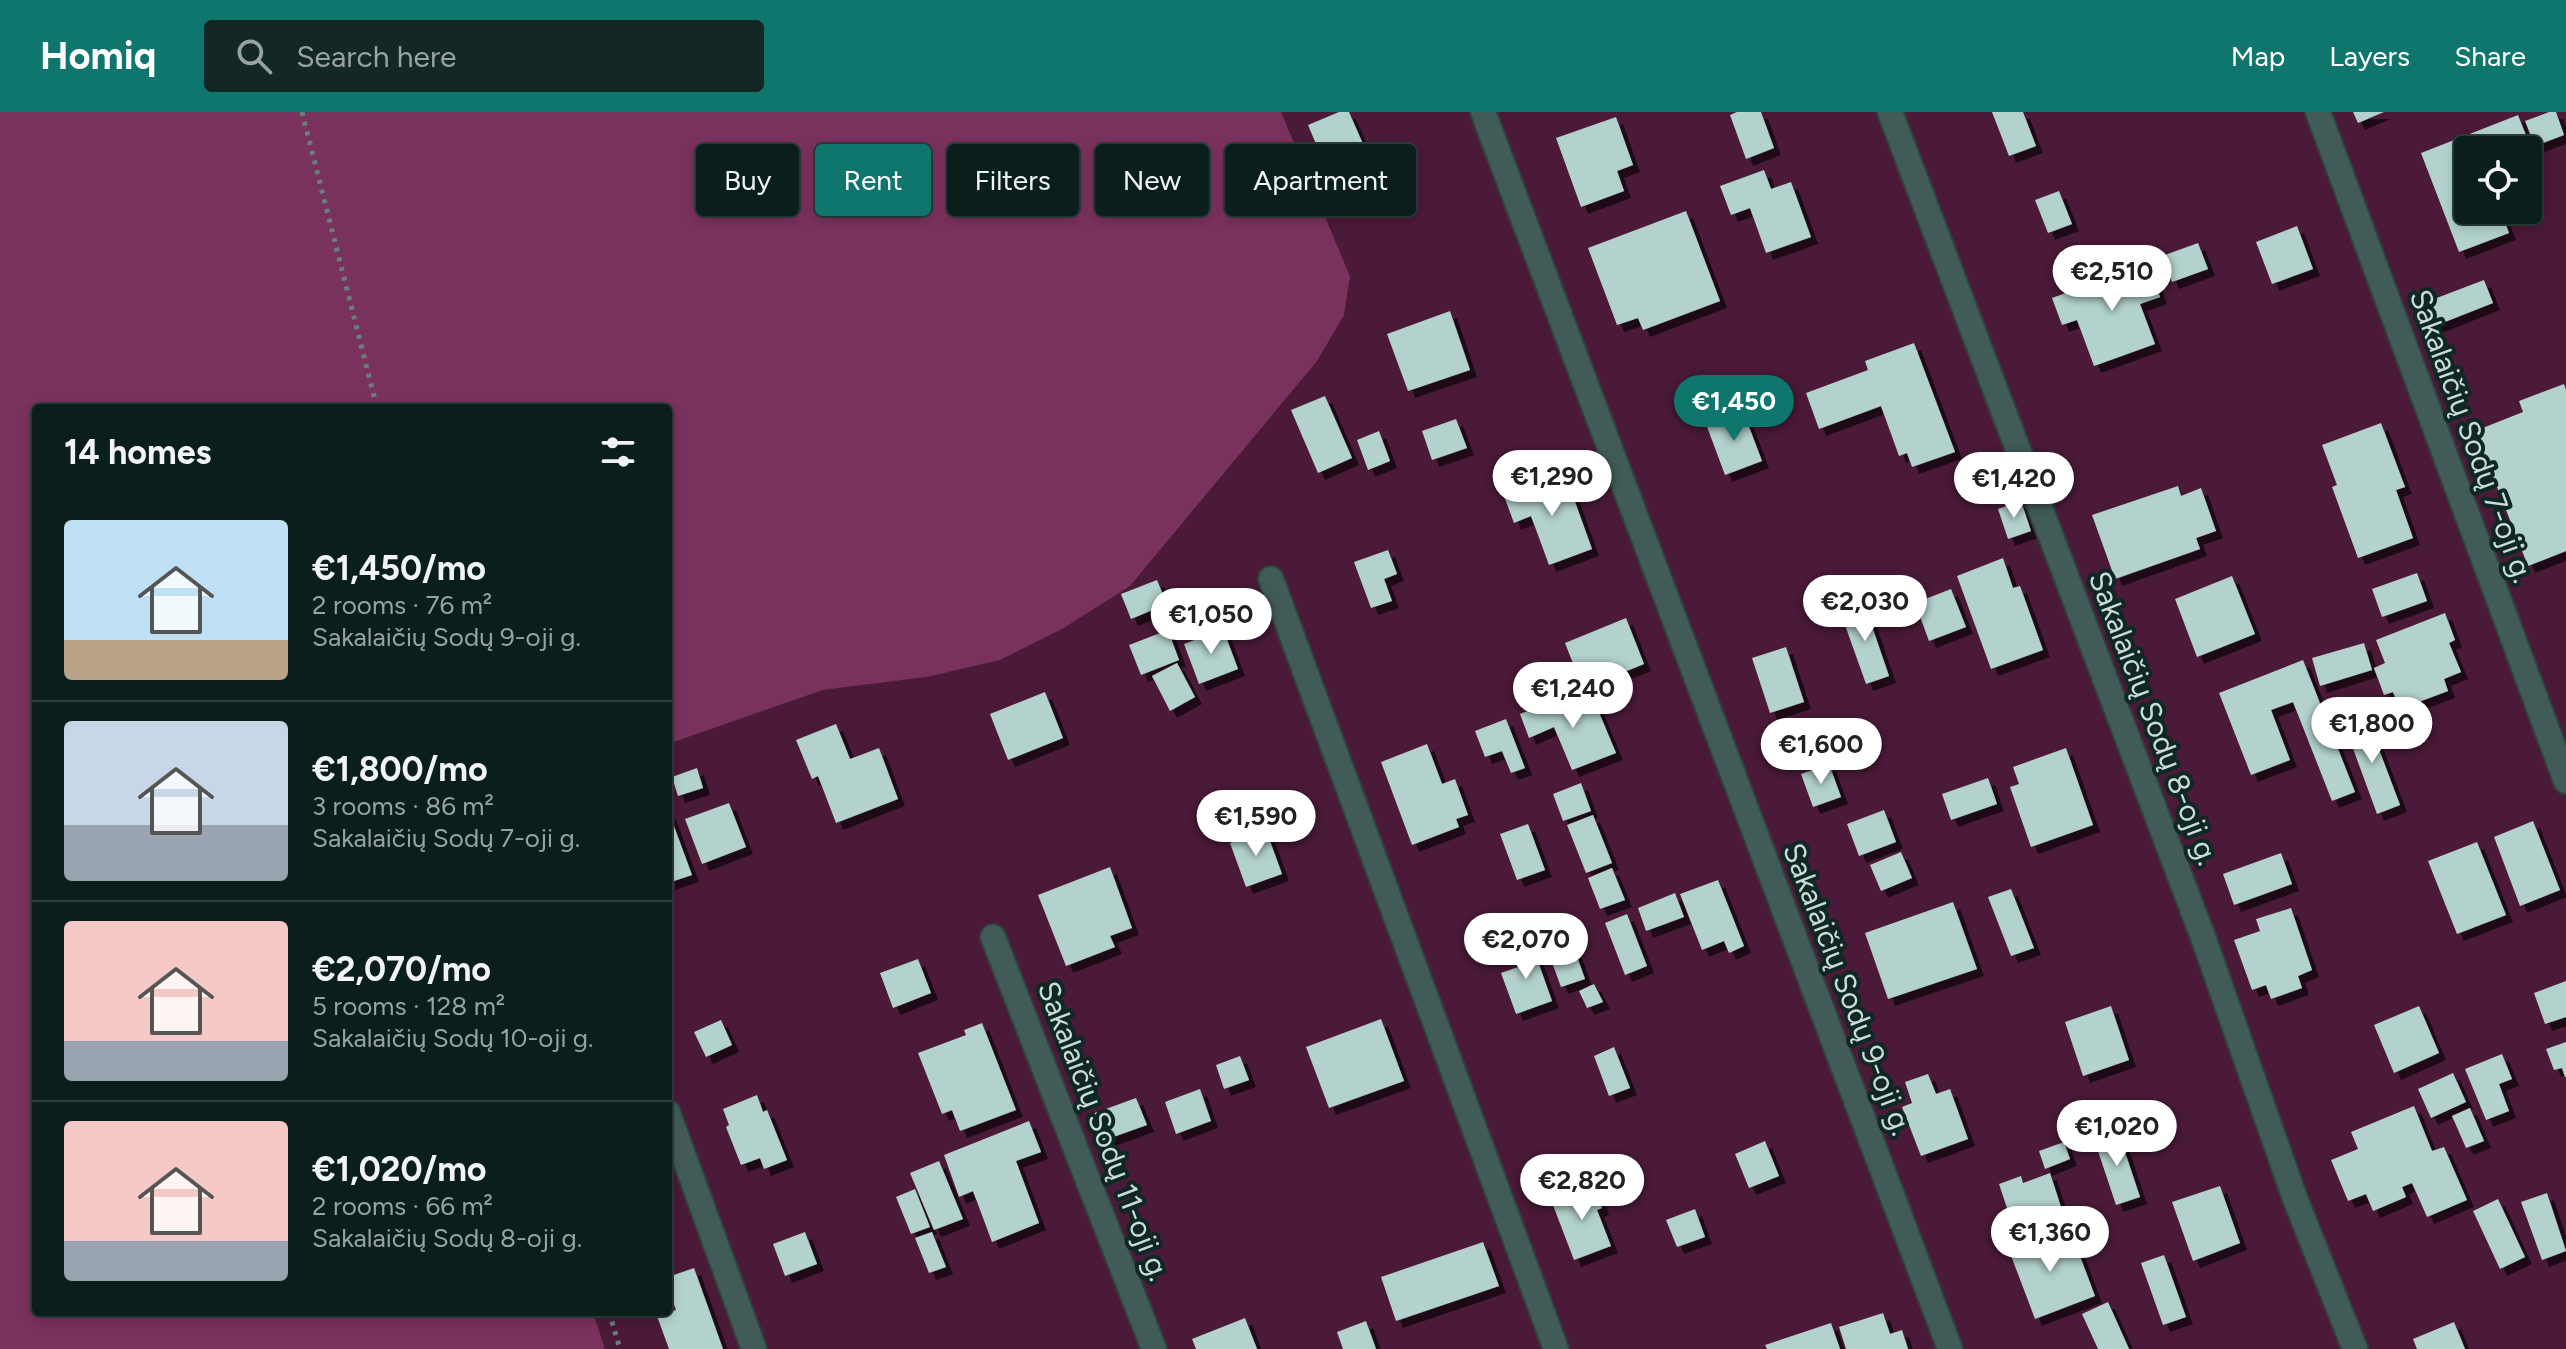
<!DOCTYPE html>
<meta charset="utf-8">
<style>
body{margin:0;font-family:Figtree,sans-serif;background:#132725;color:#f1f3f6;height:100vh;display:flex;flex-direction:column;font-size:30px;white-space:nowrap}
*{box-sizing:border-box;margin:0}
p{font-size:26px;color:#99a2a3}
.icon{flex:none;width:44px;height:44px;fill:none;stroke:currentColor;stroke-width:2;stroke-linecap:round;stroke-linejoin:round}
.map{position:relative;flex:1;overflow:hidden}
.side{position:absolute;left:32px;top:292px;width:640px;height:912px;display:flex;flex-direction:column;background:#0a1e1c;border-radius:8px;box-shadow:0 4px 12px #0003,0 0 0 2px #2a3c3b}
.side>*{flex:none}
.banner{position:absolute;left:696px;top:32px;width:760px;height:72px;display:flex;gap:16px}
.fabs{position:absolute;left:2454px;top:24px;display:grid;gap:16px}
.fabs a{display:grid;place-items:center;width:88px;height:88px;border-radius:8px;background:#0a1e1c;box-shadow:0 4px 12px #0003,0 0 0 2px #2a3c3b;font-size:40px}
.price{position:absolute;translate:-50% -68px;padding:0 18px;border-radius:28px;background:#fff;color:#222;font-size:26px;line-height:52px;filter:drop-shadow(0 2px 4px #0008)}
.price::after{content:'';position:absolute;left:50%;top:48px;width:24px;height:18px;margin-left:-12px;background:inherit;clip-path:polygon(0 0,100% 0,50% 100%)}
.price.current{background:#0f766e;color:#fff}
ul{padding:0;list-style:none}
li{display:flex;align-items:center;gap:24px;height:200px;padding:0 32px}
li+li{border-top:2px solid #2a3c3b}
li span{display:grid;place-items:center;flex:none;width:224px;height:160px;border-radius:8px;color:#555}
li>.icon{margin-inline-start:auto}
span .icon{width:96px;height:96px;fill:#fffc;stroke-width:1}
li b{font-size:34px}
h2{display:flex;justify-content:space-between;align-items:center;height:96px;padding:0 32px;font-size:34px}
.chip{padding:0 28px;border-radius:8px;background:#0a1e1c;box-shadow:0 4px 12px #0003,0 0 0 2px #2a3c3b;font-size:28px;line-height:72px}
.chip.current{background:#0f766e;color:#fff}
header{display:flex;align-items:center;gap:48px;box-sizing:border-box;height:112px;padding:0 40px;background:#0f766e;color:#fff}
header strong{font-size:38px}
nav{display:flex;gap:44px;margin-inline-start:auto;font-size:28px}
.search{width:560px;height:72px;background:#132725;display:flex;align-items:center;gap:20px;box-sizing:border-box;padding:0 28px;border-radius:8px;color:#99a2a3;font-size:30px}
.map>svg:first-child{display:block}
</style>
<header>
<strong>Homiq</strong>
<div class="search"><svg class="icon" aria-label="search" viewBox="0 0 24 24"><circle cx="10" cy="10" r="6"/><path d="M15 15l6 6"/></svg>Search here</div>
<nav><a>Map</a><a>Layers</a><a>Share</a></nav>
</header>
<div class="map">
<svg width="2566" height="1237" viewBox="0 0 2566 1237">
<defs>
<filter id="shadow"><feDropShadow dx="7" dy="7" stdDeviation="0" flood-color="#0009"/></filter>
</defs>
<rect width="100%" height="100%" fill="#0d2825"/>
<path fill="#4a1a38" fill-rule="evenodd" d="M 1281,0 L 2566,0 L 2566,1237 L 605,1237 L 593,1200 L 668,1200 L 668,632 L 823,578 L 927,565 L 1000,548 L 1064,516 L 1130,474 L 1350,164 ZM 2468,38 L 2528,38 L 2528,98 L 2468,98 Z"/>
<path fill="#79315d" d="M 0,0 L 1281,0 L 1350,164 L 1344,203 L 1317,249 L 1130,474 L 1064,516 L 1000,548 L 927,565 L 823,578 L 668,632 L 668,296 L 36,296 L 36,1200 L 593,1200 L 605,1237 L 0,1237 Z"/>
<path fill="#b3d2cd" filter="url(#shadow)" d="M 1339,0 L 1349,0 L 1363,32 L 1352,36 L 1354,44 L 1334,52 L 1327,36 L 1319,39 L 1308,13 Z
M 1737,0 L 1761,0 L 1774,36 L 1746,47 L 1730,3 Z
M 1992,0 L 2023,0 L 2036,34 L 2009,44 Z
M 2353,0 L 2384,0 L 2358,11 Z
M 2549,0 L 2556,0 L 2564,23 L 2535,34 L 2525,9 Z
M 2518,3 L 2531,36 L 2468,38 L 2468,98 L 2500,98 L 2509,121 L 2459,140 L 2421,41 Z
M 1616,5 L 1633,53 L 1617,59 L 1624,79 L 1581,95 L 1556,26 Z
M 1764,58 L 1771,77 L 1791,70 L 1811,125 L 1766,141 L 1750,96 L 1731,103 L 1720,74 Z
M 2059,79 L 2072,112 L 2048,121 L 2035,88 Z
M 1686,99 L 1720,189 L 1643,218 L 1638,206 L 1617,213 L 1588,136 Z
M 2297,114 L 2313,157 L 2272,172 L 2256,130 Z
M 2198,131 L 2208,157 L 2172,170 L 2162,144 Z
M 2148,151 L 2160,185 L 2140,192 L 2155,232 L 2094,254 L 2077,208 L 2062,213 L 2052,186 Z
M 2484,168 L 2493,191 L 2422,219 L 2413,195 Z
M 1450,199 L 1470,258 L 1408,279 L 1387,222 Z
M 1914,231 L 1955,340 L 1912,355 L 1907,341 L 1899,344 L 1881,294 L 1819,317 L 1806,281 L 1868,258 L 1865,249 Z
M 2564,272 L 2566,278 L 2566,439 L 2528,454 L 2475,319 L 2523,300 L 2519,289 Z
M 1325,284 L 1352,346 L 1318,361 L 1291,298 Z
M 1743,299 L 1762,349 L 1725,363 L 1706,312 Z
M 1456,307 L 1467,336 L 1432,348 L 1422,319 Z
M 2381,311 L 2405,375 L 2396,378 L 2413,426 L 2358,446 L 2332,375 L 2337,373 L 2322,333 Z
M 1379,319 L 1390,349 L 1368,358 L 1357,328 Z
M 1565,362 L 1592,437 L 1549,453 L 1531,404 L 1514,411 L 1504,384 Z
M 2178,374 L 2181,384 L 2201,376 L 2216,419 L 2196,426 L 2200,437 L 2115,467 L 2092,403 Z
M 2021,389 L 2031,419 L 2008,427 L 1998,397 Z
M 1388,438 L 1397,462 L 1384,467 L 1392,489 L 1371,496 L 1354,450 Z
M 2003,446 L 2013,476 L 2020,474 L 2043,538 L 1991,557 L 1957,464 Z
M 2417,461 L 2427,489 L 2382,505 L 2372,477 Z
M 2232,464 L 2255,522 L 2197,545 L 2175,487 Z
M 1157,468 L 1167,492 L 1131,507 L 1121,482 Z
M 1951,477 L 1966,515 L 1929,529 L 1915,491 Z
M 1864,491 L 1889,564 L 1866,572 L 1840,499 Z
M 2445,501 L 2455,528 L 2449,531 L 2461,560 L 2444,567 L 2448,579 L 2400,597 L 2393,580 L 2384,583 L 2374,556 L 2385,551 L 2376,528 Z
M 1626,506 L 1644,552 L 1597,571 L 1592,559 L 1578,564 L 1565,531 Z
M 1223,517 L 1238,557 L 1199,572 L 1184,532 Z
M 1168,518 L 1179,548 L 1141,563 L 1129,533 Z
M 2364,531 L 2372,558 L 2320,574 L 2312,546 Z
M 1786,535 L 1804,590 L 1770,601 L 1752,546 Z
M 2303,548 L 2355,680 L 2332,689 L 2293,590 L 2271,598 L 2290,648 L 2251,663 L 2219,581 Z
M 1177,551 L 1195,585 L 1170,599 L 1152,564 Z
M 1045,580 L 1063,626 L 1008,648 L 990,602 Z
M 1593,586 L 1616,641 L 1572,658 L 1554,615 L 1529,626 L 1520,602 L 1557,587 L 1562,599 Z
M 2366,603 L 2400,693 L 2377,702 L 2344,612 Z
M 1506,607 L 1525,656 L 1511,661 L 1502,639 L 1485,645 L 1475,619 Z
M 836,612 L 850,647 L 879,636 L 898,687 L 836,711 L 818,664 L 812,667 L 796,628 Z
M 1427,632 L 1442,672 L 1455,667 L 1468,703 L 1456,707 L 1459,715 L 1412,733 L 1381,650 Z
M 2066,636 L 2093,713 L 2031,735 L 2010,675 L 2019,672 L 2013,655 Z
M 1829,652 L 1841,685 L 1813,695 L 1801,662 Z
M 697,656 L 703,676 L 678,684 L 672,665 Z
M 1988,666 L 1997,692 L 1951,708 L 1942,682 Z
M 1581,671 L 1591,699 L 1563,709 L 1553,682 Z
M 729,691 L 746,735 L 702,752 L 685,707 Z
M 668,698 L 692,763 L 668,771 Z
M 1884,698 L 1896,730 L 1859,744 L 1847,712 Z
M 1593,703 L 1612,751 L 1586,761 L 1567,713 Z
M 2533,709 L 2560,778 L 2520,794 L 2494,725 Z
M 1528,712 L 1545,758 L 1517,768 L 1500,722 Z
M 1266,718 L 1282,762 L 1246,775 L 1230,731 Z
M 2477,730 L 2506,803 L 2457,822 L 2428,749 Z
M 1901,740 L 1912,766 L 1881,779 L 1870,753 Z
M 2281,741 L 2292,772 L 2234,793 L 2223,762 Z
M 1110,755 L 1132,816 L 1110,824 L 1115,835 L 1066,854 L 1038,783 Z
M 1612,756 L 1625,788 L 1600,797 L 1588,766 Z
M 1718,768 L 1744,834 L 1729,841 L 1724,829 L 1702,838 L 1680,782 Z
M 2011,777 L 2034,836 L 2011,844 L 1988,785 Z
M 1675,781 L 1684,805 L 1646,819 L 1638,796 Z
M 1953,790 L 1977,857 L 1888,887 L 1865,821 Z
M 2291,796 L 2312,858 L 2298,864 L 2302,876 L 2271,887 L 2266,873 L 2252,878 L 2234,828 L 2260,819 L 2256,807 Z
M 1627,802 L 1647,854 L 1625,863 L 1605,811 Z
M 1567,817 L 1585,867 L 1561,875 L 1543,826 Z
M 1531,830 L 1552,889 L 1516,902 L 1501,861 L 1518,855 L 1511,838 Z
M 918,847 L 931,881 L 893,896 L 880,861 Z
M 2566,869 L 2566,905 L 2545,912 L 2534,881 Z
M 1594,872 L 1603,890 L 1587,896 L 1579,879 Z
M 2111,894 L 2129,948 L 2083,964 L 2065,910 Z
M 2419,894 L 2439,941 L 2394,961 L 2374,913 Z
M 1381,907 L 1404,969 L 1329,996 L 1306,935 Z
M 721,908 L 732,933 L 706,945 L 694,920 Z
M 982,911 L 1016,998 L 960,1019 L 952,998 L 942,1002 L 918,941 L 966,923 L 964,918 Z
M 2566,930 L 2566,965 L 2565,965 L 2562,956 L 2554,958 L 2546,937 Z
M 1614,935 L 1630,976 L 1609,984 L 1594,944 Z
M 2502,942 L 2512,967 L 2499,972 L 2509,999 L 2486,1008 L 2465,957 Z
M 1240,944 L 1249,968 L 1224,977 L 1216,953 Z
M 2453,961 L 2466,990 L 2431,1006 L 2418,977 Z
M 1928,962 L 1936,982 L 1950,977 L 1968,1027 L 1921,1044 L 1902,995 L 1912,991 L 1905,970 Z
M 1200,977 L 1211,1009 L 1176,1022 L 1165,990 Z
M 757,983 L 763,1000 L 767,998 L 787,1048 L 764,1057 L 760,1046 L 741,1053 L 726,1015 L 729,1013 L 723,997 Z
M 1136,986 L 1147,1013 L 1102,1029 L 1092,1002 Z
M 2414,994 L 2432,1039 L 2444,1035 L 2467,1088 L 2427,1105 L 2412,1071 L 2402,1075 L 2406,1085 L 2373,1099 L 2366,1082 L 2348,1089 L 2331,1048 L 2358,1037 L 2351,1020 Z
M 2470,996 L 2484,1029 L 2466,1036 L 2452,1004 Z
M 1029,1009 L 1041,1040 L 1016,1049 L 1039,1111 L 992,1130 L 973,1079 L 959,1085 L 944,1043 Z
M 2118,1019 L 2140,1085 L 2116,1093 L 2094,1027 Z
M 1765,1029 L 1779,1064 L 1749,1076 L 1735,1042 Z
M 2064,1030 L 2070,1047 L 2045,1057 L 2039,1039 Z
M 939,1049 L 963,1107 L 934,1118 L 910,1061 Z
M 2050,1061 L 2061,1095 L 2035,1104 L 2036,1110 L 2014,1117 L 1999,1072 L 2021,1064 L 2023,1071 Z
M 1593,1072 L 1602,1096 L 1597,1098 L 1611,1134 L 1574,1148 L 1551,1088 Z
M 2220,1074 L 2240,1131 L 2193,1149 L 2172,1090 Z
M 915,1077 L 930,1115 L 911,1122 L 896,1085 Z
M 2547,1081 L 2566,1139 L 2542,1148 L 2521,1090 Z
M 2498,1087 L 2525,1145 L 2500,1157 L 2473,1099 Z
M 1695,1097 L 1705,1125 L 1677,1135 L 1666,1108 Z
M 2051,1117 L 2058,1137 L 2075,1131 L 2095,1184 L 2035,1207 L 2007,1133 Z
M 805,1120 L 817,1152 L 785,1164 L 773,1132 Z
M 932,1120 L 946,1155 L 929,1161 L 915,1126 Z
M 1483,1130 L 1499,1174 L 1396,1209 L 1381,1165 Z
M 2164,1143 L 2186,1205 L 2163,1213 L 2141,1151 Z
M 694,1156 L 723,1237 L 669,1237 L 657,1204 L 676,1198 L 668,1176 L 668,1165 Z
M 2108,1190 L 2129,1237 L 2098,1237 L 2082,1202 Z
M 1883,1201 L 1890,1222 L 1902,1218 L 1908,1237 L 1846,1237 L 1839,1215 Z
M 1245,1206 L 1257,1237 L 1196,1237 L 1192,1227 Z
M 1366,1209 L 1376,1237 L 1343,1237 L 1337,1220 Z
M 2454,1210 L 2465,1237 L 2417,1237 L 2413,1227 Z
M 1831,1211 L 1840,1237 L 1767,1237 L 1765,1233 Z"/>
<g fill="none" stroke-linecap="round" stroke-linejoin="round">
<g stroke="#31413e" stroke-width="28">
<path id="minor" d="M 1483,0 L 1950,1237
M 1890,0 L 2203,825 L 2296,1089 L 2355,1237
M 2318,0 L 2566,669
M 1271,467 L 1556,1237
M 993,825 L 1154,1237
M 668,1001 L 754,1237"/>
</g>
<path stroke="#6a7f7c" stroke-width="5" stroke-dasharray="4 6" stroke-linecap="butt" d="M 302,0 L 377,296
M 609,1200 L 620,1237"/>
<use href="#minor" stroke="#415c58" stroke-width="24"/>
</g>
<g text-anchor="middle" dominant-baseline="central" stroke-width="8" stroke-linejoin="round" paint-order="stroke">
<g font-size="30" fill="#ccdbd8" stroke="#0d2825">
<text transform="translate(2472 324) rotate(70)">Sakalaičių Sodų 7-oji g.</text>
<text transform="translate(2154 606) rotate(69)">Sakalaičių Sodų 8-oji g.</text>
<text transform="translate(1848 877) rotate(69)">Sakalaičių Sodų 9-oji g.</text>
<text transform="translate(1104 1019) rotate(69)">Sakalaičių Sodų 11-oji g.</text>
</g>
</g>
</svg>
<div class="fabs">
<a><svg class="icon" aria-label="locate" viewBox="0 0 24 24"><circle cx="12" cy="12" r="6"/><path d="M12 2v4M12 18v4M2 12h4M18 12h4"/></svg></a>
</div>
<b class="price" style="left:2112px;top:201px">€2,510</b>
<b class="price current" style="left:1734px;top:331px">€1,450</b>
<b class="price" style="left:1552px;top:406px">€1,290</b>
<b class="price" style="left:2014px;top:408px">€1,420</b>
<b class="price" style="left:1865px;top:531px">€2,030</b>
<b class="price" style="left:1211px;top:544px">€1,050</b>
<b class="price" style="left:1573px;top:618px">€1,240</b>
<b class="price" style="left:2372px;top:653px">€1,800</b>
<b class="price" style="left:1821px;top:674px">€1,600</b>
<b class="price" style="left:1256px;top:746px">€1,590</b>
<b class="price" style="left:1526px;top:869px">€2,070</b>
<b class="price" style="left:2117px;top:1056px">€1,020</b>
<b class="price" style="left:1582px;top:1110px">€2,820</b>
<b class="price" style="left:2050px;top:1162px">€1,360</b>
<div class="banner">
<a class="chip">Buy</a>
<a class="chip current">Rent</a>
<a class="chip">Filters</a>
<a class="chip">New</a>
<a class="chip">Apartment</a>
</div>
<section class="side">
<h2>14 homes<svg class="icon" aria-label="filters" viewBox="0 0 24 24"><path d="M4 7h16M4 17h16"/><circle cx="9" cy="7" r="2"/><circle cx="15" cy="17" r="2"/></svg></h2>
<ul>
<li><span style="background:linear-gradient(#bfe0f5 75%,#b9a48a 0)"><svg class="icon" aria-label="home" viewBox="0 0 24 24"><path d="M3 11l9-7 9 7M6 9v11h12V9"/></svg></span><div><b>€1,450/mo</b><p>2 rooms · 76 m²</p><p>Sakalaičių Sodų 9-oji g.</p></div></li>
<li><span style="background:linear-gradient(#c9d6e8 65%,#9aa5b1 0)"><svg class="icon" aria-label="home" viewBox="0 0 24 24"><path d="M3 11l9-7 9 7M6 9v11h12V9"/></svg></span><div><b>€1,800/mo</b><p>3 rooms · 86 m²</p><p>Sakalaičių Sodų 7-oji g.</p></div></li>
<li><span style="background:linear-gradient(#f6c9c9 75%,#9aa5b1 0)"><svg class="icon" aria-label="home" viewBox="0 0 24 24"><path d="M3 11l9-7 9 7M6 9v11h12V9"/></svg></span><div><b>€2,070/mo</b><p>5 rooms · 128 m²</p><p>Sakalaičių Sodų 10-oji g.</p></div></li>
<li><span style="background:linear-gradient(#f6c9c9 75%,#9aa5b1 0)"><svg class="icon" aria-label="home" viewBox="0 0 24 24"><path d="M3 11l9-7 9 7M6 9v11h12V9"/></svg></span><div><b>€1,020/mo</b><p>2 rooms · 66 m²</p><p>Sakalaičių Sodų 8-oji g.</p></div></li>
</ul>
</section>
</div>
